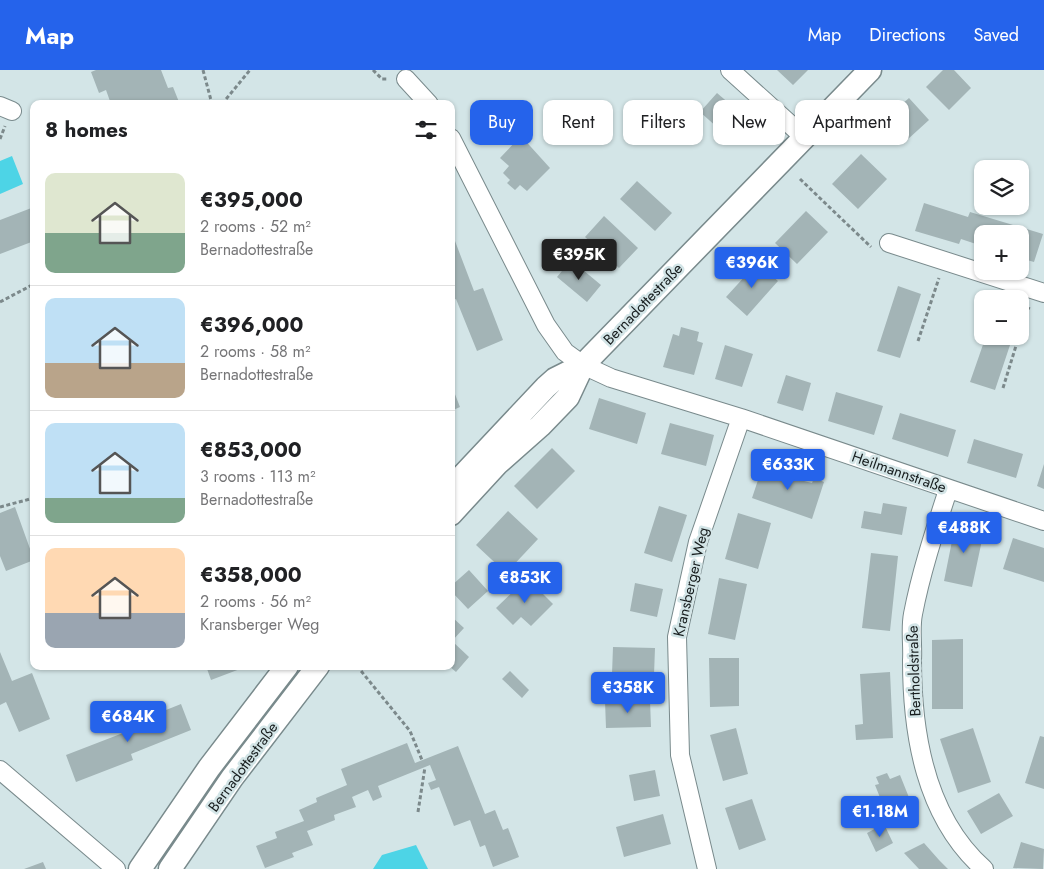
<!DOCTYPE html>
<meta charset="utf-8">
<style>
body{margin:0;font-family:Jost,sans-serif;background:#f2f2f2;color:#202124;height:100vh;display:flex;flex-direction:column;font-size:19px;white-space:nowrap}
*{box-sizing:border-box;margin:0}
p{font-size:16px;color:#757577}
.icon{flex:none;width:28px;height:28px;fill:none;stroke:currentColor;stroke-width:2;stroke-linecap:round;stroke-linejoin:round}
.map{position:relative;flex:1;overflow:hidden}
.sheet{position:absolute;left:30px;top:30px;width:425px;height:570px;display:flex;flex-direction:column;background:#fff;border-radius:10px;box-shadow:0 1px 4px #0004}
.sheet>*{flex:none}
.guide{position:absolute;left:470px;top:30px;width:475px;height:45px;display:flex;gap:10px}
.tools{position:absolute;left:974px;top:90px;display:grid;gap:10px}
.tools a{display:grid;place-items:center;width:55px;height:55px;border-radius:10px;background:#fff;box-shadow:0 1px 4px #0004;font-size:25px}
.price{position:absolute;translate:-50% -42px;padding:0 11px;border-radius:5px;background:#2563eb;color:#fff;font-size:16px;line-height:32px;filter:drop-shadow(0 1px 2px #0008)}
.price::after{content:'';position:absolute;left:50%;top:30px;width:15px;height:11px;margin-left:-8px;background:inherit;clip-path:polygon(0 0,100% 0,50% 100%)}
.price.selected{background:#222;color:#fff}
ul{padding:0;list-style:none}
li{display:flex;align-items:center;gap:15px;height:125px;padding:0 15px}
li+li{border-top:1px solid #e0e0e0}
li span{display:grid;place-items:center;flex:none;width:140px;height:100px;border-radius:10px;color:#555}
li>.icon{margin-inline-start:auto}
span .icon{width:60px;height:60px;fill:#fffc;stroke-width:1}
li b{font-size:21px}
h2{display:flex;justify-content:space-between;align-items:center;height:60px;padding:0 15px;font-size:21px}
.tag{padding:0 18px;border-radius:10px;background:#fff;box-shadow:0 1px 4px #0004;font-size:18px;line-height:45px}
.tag.selected{background:#2563eb;color:#fff}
header{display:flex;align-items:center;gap:30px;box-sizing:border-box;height:70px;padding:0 25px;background:#2563eb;color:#fff}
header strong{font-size:24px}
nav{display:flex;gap:28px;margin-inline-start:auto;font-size:18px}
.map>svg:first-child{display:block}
</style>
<header>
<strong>Map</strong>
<nav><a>Map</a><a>Directions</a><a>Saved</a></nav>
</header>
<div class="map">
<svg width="1044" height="799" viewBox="0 0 1044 799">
<rect width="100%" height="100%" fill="#d3e5e7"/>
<path fill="#4dd4e6" d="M 12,86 L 23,114 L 0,124 L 0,91 Z
M 416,775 L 428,799 L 373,799 L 382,785 Z"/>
<path fill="#a3b4b6" d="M 96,0 L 161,0 L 168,18 L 173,17 L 179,32 L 111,34 L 106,20 L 99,23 L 91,2 Z
M 777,0 L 808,0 L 793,15 Z
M 943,0 L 954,0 L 971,18 L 949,40 L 926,17 Z
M 717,23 L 745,47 L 727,66 L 700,42 Z
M 909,28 L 929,50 L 907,70 L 886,48 Z
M 521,66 L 550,98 L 527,121 L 520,115 L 515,120 L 507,113 L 510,110 L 503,103 L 509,96 L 500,88 Z
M 861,84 L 887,109 L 858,139 L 832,114 Z
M 637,111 L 672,143 L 655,161 L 620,129 Z
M 924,133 L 968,147 L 970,142 L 1043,164 L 1034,192 L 1020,188 L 1020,164 L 982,164 L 982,176 L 961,169 L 959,174 L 915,161 Z
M 34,137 L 34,171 L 0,184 L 0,150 Z
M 806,141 L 828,162 L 797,194 L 775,173 Z
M 604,146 L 638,178 L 619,198 L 585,167 Z
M 455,171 L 474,221 L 483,218 L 503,270 L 477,281 L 456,229 L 451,231 L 451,173 Z
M 571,190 L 601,215 L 587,232 L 557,207 Z
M 757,193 L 778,211 L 747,246 L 726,227 Z
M 898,216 L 921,224 L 900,288 L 877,281 Z
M 681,257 L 699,262 L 697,271 L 703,273 L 694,305 L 663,297 L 673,264 L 679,266 Z
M 986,266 L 1013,266 L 995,320 L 970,312 Z
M 725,275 L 753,284 L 742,317 L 715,309 Z
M 786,305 L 811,313 L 803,341 L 777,333 Z
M 451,314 L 460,337 L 451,341 Z
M 836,322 L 883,336 L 874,365 L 828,351 Z
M 599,328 L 646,343 L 637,374 L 589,359 Z
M 900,343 L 956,360 L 948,387 L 892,369 Z
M 670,353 L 714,365 L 706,396 L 661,384 Z
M 974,369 L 1023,384 L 1016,408 L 967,393 Z
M 552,378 L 575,401 L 537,439 L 514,416 Z
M 764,392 L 775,396 L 773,401 L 781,403 L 782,400 L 805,408 L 804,411 L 812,413 L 814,408 L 824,412 L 812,449 L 752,428 Z
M 1044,394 L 1044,419 L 1037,416 Z
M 883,433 L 907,437 L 902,465 L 861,458 L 864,441 L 881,444 Z
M 659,436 L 687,445 L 672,492 L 644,483 Z
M 15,437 L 34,490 L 6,501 L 0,486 L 0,443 Z
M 508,441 L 538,469 L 506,503 L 476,475 Z
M 738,443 L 771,453 L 758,499 L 725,489 Z
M 956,451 L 985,456 L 972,517 L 944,511 Z
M 1013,468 L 1044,478 L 1044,512 L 1003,499 Z
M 871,483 L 898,486 L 890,561 L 862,558 Z
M 469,500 L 488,521 L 468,539 L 451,521 L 451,516 Z
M 527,508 L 553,534 L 531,556 L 521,547 L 513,555 L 496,538 Z
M 719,508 L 747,514 L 735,570 L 708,564 Z
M 635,513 L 663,519 L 657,547 L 630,541 Z
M 451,546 L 464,558 L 452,571 L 469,587 L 456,602 L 449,596 L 451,596 Z
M 963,569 L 963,639 L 932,639 L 932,570 Z
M 613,577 L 655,578 L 654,605 L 612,604 Z
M 0,582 L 12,611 L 32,603 L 50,649 L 19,662 L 6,632 L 0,635 Z
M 709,588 L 739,588 L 739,636 L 710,637 Z
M 206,596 L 239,596 L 240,599 L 211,610 Z
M 510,601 L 529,620 L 522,628 L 502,609 Z
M 890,602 L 893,668 L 856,670 L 855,655 L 863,654 L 860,604 Z
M 650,630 L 651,657 L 606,658 L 605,631 Z
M 181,634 L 191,660 L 131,684 L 133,690 L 76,712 L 66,685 L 123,663 L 121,658 Z
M 736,658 L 748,704 L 723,711 L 710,665 Z
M 973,658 L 991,712 L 958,723 L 940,669 Z
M 1040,666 L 1044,667 L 1044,719 L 1025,713 Z
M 407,673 L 415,693 L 458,676 L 485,744 L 495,740 L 503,760 L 508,758 L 519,787 L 493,797 L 485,775 L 480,777 L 470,750 L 454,756 L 439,717 L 431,720 L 428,713 L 436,710 L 430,695 L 378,716 L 382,727 L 373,731 L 368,720 L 352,727 L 356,737 L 334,745 L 335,750 L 307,761 L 313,775 L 292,783 L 294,787 L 265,798 L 256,776 L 277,768 L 275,762 L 304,751 L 299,740 L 317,732 L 316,728 L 347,715 L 341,699 Z
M 655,700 L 660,726 L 634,731 L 629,705 Z
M 887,703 L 890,709 L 900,705 L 916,745 L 891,755 L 875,715 L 879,714 L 876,707 Z
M 999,723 L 1013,746 L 981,764 L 967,741 Z
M 752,729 L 766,770 L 739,780 L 725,738 Z
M 663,744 L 671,774 L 624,787 L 616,757 Z
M 884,754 L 893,773 L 876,782 L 867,763 Z
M 1021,772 L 1044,779 L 1043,799 L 1013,798 Z
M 924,773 L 939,790 L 948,799 L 919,799 L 904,783 Z
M 43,792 L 46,799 L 24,799 Z"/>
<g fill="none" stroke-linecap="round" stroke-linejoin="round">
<g stroke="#798a8c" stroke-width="20">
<path id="minor" d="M 730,0 L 804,67
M 406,9 L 429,34
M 0,36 L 12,41
M 451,68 L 546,255 L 565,282 L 583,295 L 611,308 L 741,348 L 1044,451
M 889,173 L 1044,223
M 948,420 C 935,460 921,502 913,544 C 910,559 913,575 912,590 C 912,664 925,747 984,799
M 0,700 L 116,799
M 707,799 L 680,685 L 677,567 L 698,472 L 741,348"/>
</g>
<g stroke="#798a8c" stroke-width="25">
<path id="tertiary" d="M 451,418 L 546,317 L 555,309 L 583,295
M 451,444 L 497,394 L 540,356 L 568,327 L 583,295 L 870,0
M 140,799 L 209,698 L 287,596
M 170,799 L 232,708 L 318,596"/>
</g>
<path stroke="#7c898b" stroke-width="3" stroke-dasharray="4 2.5" stroke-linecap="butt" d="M 203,0 L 212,34
M 373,0 L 382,9 L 387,9
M 222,34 L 250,0
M 0,69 L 5,56
M 800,109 L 871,177
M 0,232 L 34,214
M 1020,264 L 1029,237
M 918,271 L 939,208
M 1003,318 L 1019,266
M 0,437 L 34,428
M 357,596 L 410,661 L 422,690
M 418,742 L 425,697"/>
<use href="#minor" stroke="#fff" stroke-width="18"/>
<use href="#tertiary" stroke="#fff" stroke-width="22"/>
</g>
<g text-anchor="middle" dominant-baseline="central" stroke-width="5" stroke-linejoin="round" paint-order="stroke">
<g font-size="15" fill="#171d1e" stroke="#d3e5e7">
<text transform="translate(643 234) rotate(-46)">Bernadottestraße</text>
<text transform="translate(899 402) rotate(19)">Heilmannstraße</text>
<text transform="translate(691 512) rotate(-77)">Kransberger Weg</text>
<text transform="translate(914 601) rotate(-92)">Bertholdstraße</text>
<text transform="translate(243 697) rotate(-54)">Bernadottestraße</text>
</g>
</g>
</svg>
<div class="tools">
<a><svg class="icon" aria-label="layers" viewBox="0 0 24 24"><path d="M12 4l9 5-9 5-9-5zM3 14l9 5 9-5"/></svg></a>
<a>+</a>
<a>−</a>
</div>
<b class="price selected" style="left:579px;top:211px">€395K</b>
<b class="price" style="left:752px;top:219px">€396K</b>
<b class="price" style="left:788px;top:421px">€633K</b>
<b class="price" style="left:964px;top:484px">€488K</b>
<b class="price" style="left:525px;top:534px">€853K</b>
<b class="price" style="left:628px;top:644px">€358K</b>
<b class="price" style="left:128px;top:673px">€684K</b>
<b class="price" style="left:880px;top:768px">€1.18M</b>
<div class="guide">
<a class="tag selected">Buy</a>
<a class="tag">Rent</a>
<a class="tag">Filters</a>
<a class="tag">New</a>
<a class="tag">Apartment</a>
</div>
<section class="sheet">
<h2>8 homes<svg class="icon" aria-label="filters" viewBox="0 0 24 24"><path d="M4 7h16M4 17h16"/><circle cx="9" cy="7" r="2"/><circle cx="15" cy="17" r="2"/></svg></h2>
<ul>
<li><span style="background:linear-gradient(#dfe7d0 60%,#7fa58c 0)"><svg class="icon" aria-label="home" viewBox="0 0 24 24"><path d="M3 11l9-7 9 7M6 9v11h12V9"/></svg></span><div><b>€395,000</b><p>2 rooms · 52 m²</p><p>Bernadottestraße</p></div></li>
<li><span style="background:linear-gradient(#bfe0f5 65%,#b9a48a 0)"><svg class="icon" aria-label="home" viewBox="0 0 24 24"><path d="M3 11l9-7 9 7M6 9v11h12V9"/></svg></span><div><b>€396,000</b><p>2 rooms · 58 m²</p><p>Bernadottestraße</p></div></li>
<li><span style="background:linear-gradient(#bfe0f5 75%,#7fa58c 0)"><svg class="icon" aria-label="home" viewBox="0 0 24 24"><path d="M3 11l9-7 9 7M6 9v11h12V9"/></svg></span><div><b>€853,000</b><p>3 rooms · 113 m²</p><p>Bernadottestraße</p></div></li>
<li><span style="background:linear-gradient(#ffd9b3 65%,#9aa5b1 0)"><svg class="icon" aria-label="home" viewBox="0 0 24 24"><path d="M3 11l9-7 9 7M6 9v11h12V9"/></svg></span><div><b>€358,000</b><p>2 rooms · 56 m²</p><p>Kransberger Weg</p></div></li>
</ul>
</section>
</div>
